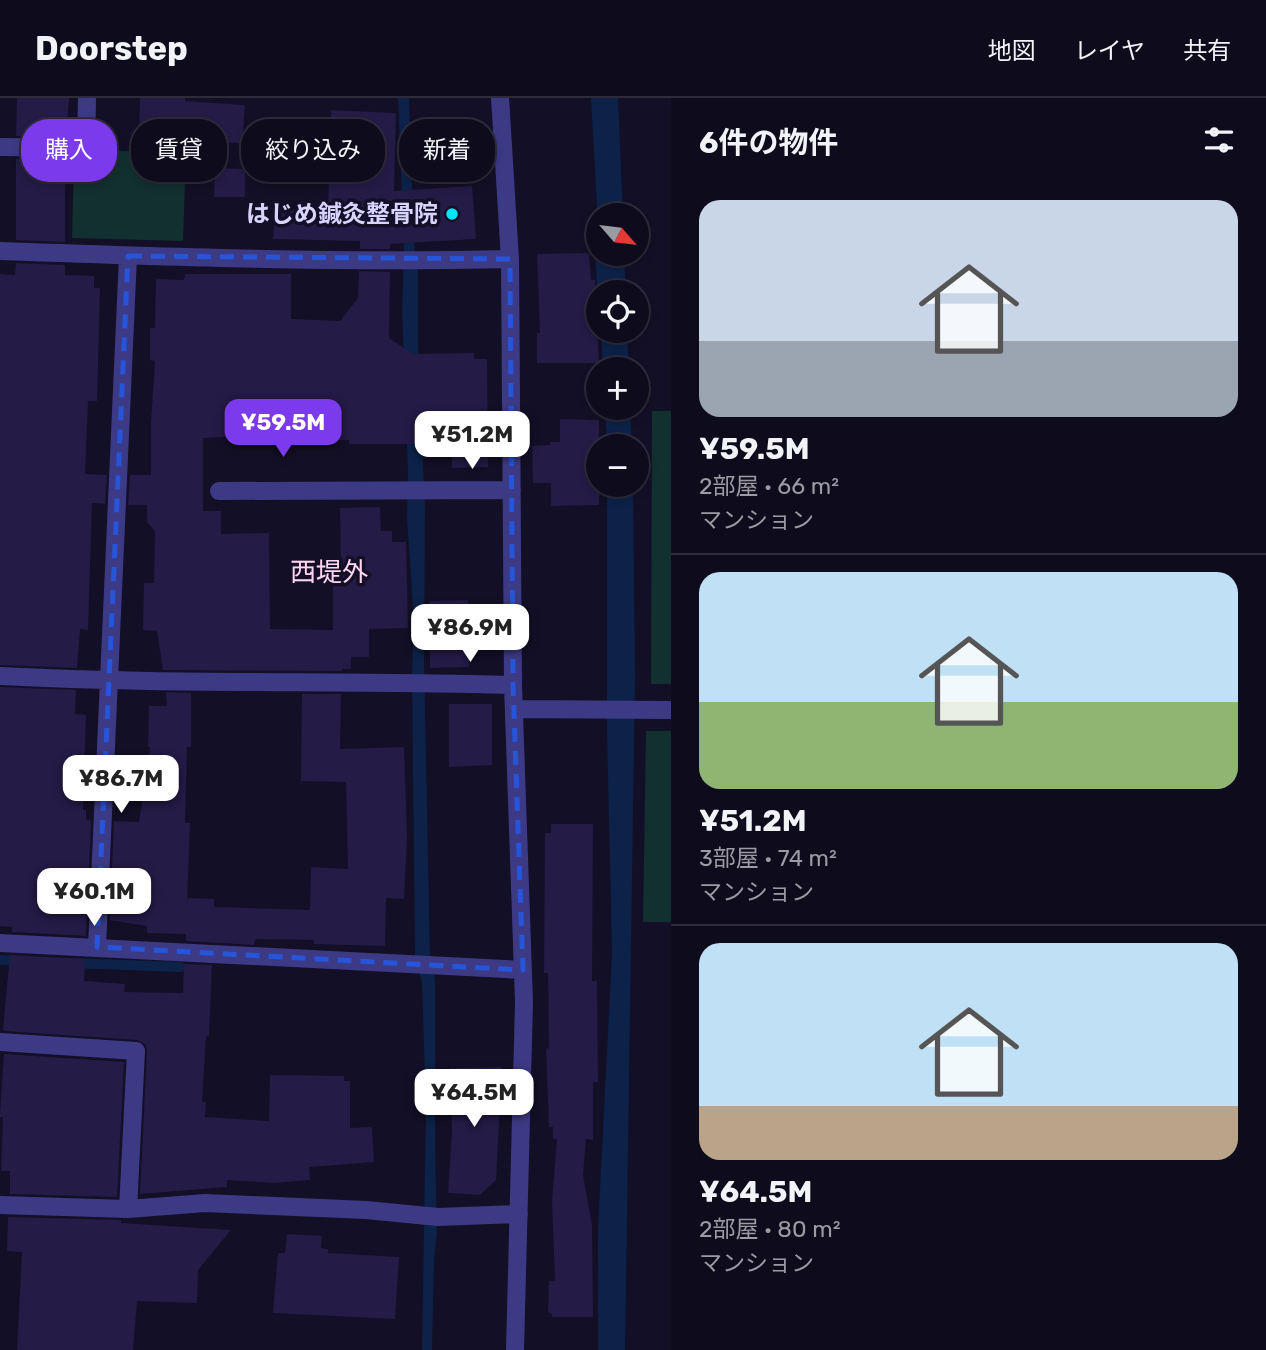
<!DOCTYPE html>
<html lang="ja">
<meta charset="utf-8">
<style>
body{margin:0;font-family:Rubik,"Noto Sans JP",sans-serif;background:#1c1929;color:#f1f3f6;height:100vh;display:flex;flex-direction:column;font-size:26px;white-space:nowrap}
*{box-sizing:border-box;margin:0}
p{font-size:23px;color:#9b9ba3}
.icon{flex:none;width:38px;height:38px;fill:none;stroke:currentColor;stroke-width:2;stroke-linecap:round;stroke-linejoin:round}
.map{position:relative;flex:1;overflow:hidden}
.details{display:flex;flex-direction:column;background:#0e0b1c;width:595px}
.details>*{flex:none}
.top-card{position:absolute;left:21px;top:21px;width:544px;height:63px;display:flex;gap:14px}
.needle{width:46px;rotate:118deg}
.tools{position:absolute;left:586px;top:105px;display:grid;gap:14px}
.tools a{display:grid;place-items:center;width:63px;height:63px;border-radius:50%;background:#0e0b1c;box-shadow:0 4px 10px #0003,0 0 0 2px #2e2b3b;font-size:35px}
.price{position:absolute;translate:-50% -60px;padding:0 16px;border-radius:14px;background:#fff;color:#222;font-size:23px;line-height:46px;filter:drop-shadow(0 2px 4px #0008)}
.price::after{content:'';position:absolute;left:50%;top:42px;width:21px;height:16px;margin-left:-10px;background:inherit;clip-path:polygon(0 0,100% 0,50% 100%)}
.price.current{background:#7c3aed;color:#fff}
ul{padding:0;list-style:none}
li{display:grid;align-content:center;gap:14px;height:371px;padding:0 28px}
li+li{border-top:2px solid #2e2b3b}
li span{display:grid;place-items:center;height:217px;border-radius:21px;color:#555}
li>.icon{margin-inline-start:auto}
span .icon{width:126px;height:126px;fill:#fffc;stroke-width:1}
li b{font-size:30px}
h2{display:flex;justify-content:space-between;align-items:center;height:84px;padding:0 28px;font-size:30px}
.chip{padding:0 24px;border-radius:28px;background:#0e0b1c;box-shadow:0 4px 10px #0003,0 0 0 2px #2e2b3b;font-size:24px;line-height:63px}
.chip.current{background:#7c3aed;color:#fff}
header{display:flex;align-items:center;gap:42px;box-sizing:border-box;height:98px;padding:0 35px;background:#0e0b1c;border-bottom:2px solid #2e2b3b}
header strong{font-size:33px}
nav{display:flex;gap:38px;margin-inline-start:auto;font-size:24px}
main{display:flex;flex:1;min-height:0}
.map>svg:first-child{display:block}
</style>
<header>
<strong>Doorstep</strong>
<nav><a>地図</a><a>レイヤ</a><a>共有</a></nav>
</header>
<main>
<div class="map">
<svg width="671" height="1252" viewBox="0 0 671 1252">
<rect width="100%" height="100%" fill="#130f26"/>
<path fill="#12302f" d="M 97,52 L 186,55 L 183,143 L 72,140 L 74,63 L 96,63 Z
M 652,313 L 671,313 L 671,586 L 651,586 Z
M 646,633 L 671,633 L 671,824 L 643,824 Z"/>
<path fill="#0c2248" d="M 398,0 L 409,0 L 414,147 L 418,176 L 418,246 L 425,411 L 424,561 L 430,859 L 435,881 L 435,1046 L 437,1134 L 434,1162 L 432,1252 L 422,1252 L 426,1011 L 422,884 L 415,859 L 412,576 L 414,525 L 407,419 L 408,375 L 402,213 L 404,149 Z
M 591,0 L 618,0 L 623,117 L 598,117 L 598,156 L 624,156 L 626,194 L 598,194 L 598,201 L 594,143 L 598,127 Z
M 601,233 L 627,233 L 629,271 L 603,271 Z
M 605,310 L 630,310 L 632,348 L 607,348 Z
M 607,387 L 633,387 L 635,579 L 625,1252 L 598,1252 L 598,1131 L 612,855 L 607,634 Z"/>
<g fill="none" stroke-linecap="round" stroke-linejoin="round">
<path stroke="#0c2248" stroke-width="10" d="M 0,862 L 23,863
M 71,865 L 180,869"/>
</g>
<path fill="#241b47" d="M 17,0 L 69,0 L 66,38 L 16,38 Z
M 140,0 L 185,0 L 185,3 L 245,7 L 242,45 L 139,42 Z
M 331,12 L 396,15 L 394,93 L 472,88 L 476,141 L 390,146 L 390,151 L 360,151 L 360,143 L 273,141 L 275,112 L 328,113 Z
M 16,61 L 65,61 L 65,144 L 16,142 Z
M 215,70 L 245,71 L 245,99 L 214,99 Z
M 589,155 L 591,182 L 595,182 L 599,265 L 537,265 L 537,235 L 540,235 L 537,156 Z
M 16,165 L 65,167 L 65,177 L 94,178 L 94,190 L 100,190 L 97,303 L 88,303 L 85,376 L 107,377 L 105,406 L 92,405 L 88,532 L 80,531 L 77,570 L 0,567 L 0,176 L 15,177 Z
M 359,173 L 390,174 L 389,240 L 413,256 L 474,255 L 474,261 L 487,261 L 488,369 L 452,370 L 452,346 L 349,346 L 349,342 L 292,342 L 292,336 L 203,340 L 203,413 L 221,413 L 221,436 L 269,435 L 270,531 L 333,532 L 333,480 L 341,480 L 340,410 L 380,409 L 381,433 L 392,433 L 392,444 L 406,444 L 408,530 L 369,531 L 369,559 L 351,559 L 351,571 L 342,571 L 342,573 L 163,572 L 157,533 L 143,532 L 144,485 L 154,485 L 155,433 L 147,424 L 147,407 L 128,407 L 130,377 L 151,377 L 151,324 L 155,263 L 150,262 L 150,230 L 155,230 L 156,181 L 184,182 L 185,176 L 291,176 L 291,221 L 340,223 L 358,200 Z
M 560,321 L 599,322 L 599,407 L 551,408 L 551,385 L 533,385 L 532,348 L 550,347 L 550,344 L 560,344 Z
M 468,502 L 469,569 L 430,570 L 429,503 Z
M 0,589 L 76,592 L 75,616 L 86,617 L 83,712 L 86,712 L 86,722 L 91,722 L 86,838 L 12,834 L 12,829 L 0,828 Z
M 166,594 L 191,595 L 191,649 L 187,649 L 185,725 L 190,725 L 187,808 L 188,800 L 214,801 L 214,809 L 310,812 L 311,769 L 348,771 L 346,684 L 301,683 L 302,596 L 341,596 L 340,651 L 404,649 L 407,739 L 404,801 L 386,800 L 385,848 L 314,846 L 314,842 L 255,841 L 254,847 L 186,843 L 186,836 L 147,835 L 147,828 L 110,822 L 114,723 L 139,724 L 150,649 L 148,649 L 149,608 L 167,608 Z
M 449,606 L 492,606 L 492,667 L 449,669 Z
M 551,726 L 593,726 L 592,883 L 597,883 L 598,984 L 593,984 L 593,1042 L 586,1041 L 583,1077 L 592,1127 L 593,1219 L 552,1219 L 552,1216 L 548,1214 L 549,1183 L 555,1183 L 552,1102 L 557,1041 L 553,1041 L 553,1029 L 549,1029 L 546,950 L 549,951 L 548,875 L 544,875 L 545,735 L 551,735 Z
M 10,857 L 85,861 L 84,883 L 125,886 L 124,894 L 183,895 L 184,866 L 212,867 L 209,938 L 206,938 L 202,1004 L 206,1004 L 205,1019 L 269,1023 L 270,977 L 344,978 L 344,983 L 350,983 L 350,1030 L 372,1029 L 374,1064 L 309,1069 L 310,1082 L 274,1085 L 227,1082 L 227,1089 L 140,1096 L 147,954 L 146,947 L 137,942 L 5,933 L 3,931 Z
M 4,956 L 124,964 L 117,1099 L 10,1096 L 10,1073 L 1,1073 L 3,1019 L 0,1019 L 0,1015 Z
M 502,969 L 496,1082 L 480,1097 L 448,1095 L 452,1032 L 450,970 Z
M 8,1119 L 121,1122 L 121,1125 L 231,1132 L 198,1172 L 197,1205 L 137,1203 L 133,1252 L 17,1252 L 22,1154 L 7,1153 Z
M 287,1136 L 322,1138 L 321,1150 L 328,1151 L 328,1155 L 399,1159 L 395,1221 L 273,1215 L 278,1155 L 285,1155 Z"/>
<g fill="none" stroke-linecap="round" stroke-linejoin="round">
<path stroke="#3d3a85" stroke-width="18" d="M 500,0 L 510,161 L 513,587 L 524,904 L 515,1252
M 0,49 L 86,50 L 87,0
M 0,153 C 170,159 340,165 510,161
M 219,393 L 512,392
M 0,578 C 171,587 342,582 513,587
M 514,611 L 671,612
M 0,845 L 523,872
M 97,849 L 128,158
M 0,944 L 136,953 L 128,1111
M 0,1107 L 128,1111 L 205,1105 L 366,1112 L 438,1119 L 519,1116"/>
</g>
<path fill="none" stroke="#2655da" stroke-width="5" stroke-dasharray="14 9" stroke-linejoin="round" d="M 128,158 L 510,161 L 513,587 L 523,872 L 97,849 Z"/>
<circle fill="#00e5ff" stroke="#130f26" stroke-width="2.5" cx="452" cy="116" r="7"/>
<g text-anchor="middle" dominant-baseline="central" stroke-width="7" stroke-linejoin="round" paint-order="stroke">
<g font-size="24" font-weight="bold" fill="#d9d4ff" stroke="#130f26" text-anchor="end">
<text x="438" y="116">はじめ鍼灸整骨院</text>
</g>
<g font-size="26" fill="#ffd6f0" stroke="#130f26">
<text x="329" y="474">西堤外</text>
</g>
</g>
</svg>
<div class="tools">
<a><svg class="needle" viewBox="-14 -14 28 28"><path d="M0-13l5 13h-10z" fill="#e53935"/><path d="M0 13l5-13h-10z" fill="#9b9ba3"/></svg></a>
<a><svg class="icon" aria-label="locate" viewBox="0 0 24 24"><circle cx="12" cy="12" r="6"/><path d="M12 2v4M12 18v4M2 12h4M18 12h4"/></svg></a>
<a>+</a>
<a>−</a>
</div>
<b class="price current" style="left:283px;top:361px">¥59.5M</b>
<b class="price" style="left:472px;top:373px">¥51.2M</b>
<b class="price" style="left:470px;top:566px">¥86.9M</b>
<b class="price" style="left:121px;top:717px">¥86.7M</b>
<b class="price" style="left:94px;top:830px">¥60.1M</b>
<b class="price" style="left:474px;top:1031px">¥64.5M</b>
<div class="top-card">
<a class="chip current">購入</a>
<a class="chip">賃貸</a>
<a class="chip">絞り込み</a>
<a class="chip">新着</a>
</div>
</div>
<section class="details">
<h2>6件の物件<svg class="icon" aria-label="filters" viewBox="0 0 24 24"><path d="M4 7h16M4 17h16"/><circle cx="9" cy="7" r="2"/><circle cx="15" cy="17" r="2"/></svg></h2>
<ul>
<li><span style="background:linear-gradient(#c9d6e8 65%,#9aa5b1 0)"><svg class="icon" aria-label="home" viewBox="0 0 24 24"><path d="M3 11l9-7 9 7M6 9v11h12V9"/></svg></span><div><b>¥59.5M</b><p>2部屋 · 66 m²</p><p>マンション</p></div></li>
<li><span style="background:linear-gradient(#bfe0f5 60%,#8fb573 0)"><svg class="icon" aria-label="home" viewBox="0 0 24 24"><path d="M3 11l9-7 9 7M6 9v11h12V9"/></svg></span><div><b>¥51.2M</b><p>3部屋 · 74 m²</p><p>マンション</p></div></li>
<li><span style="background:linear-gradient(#bfe0f5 75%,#b9a48a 0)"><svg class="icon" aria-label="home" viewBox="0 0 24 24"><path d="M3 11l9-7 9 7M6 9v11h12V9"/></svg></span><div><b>¥64.5M</b><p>2部屋 · 80 m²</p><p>マンション</p></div></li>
</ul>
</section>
</main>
